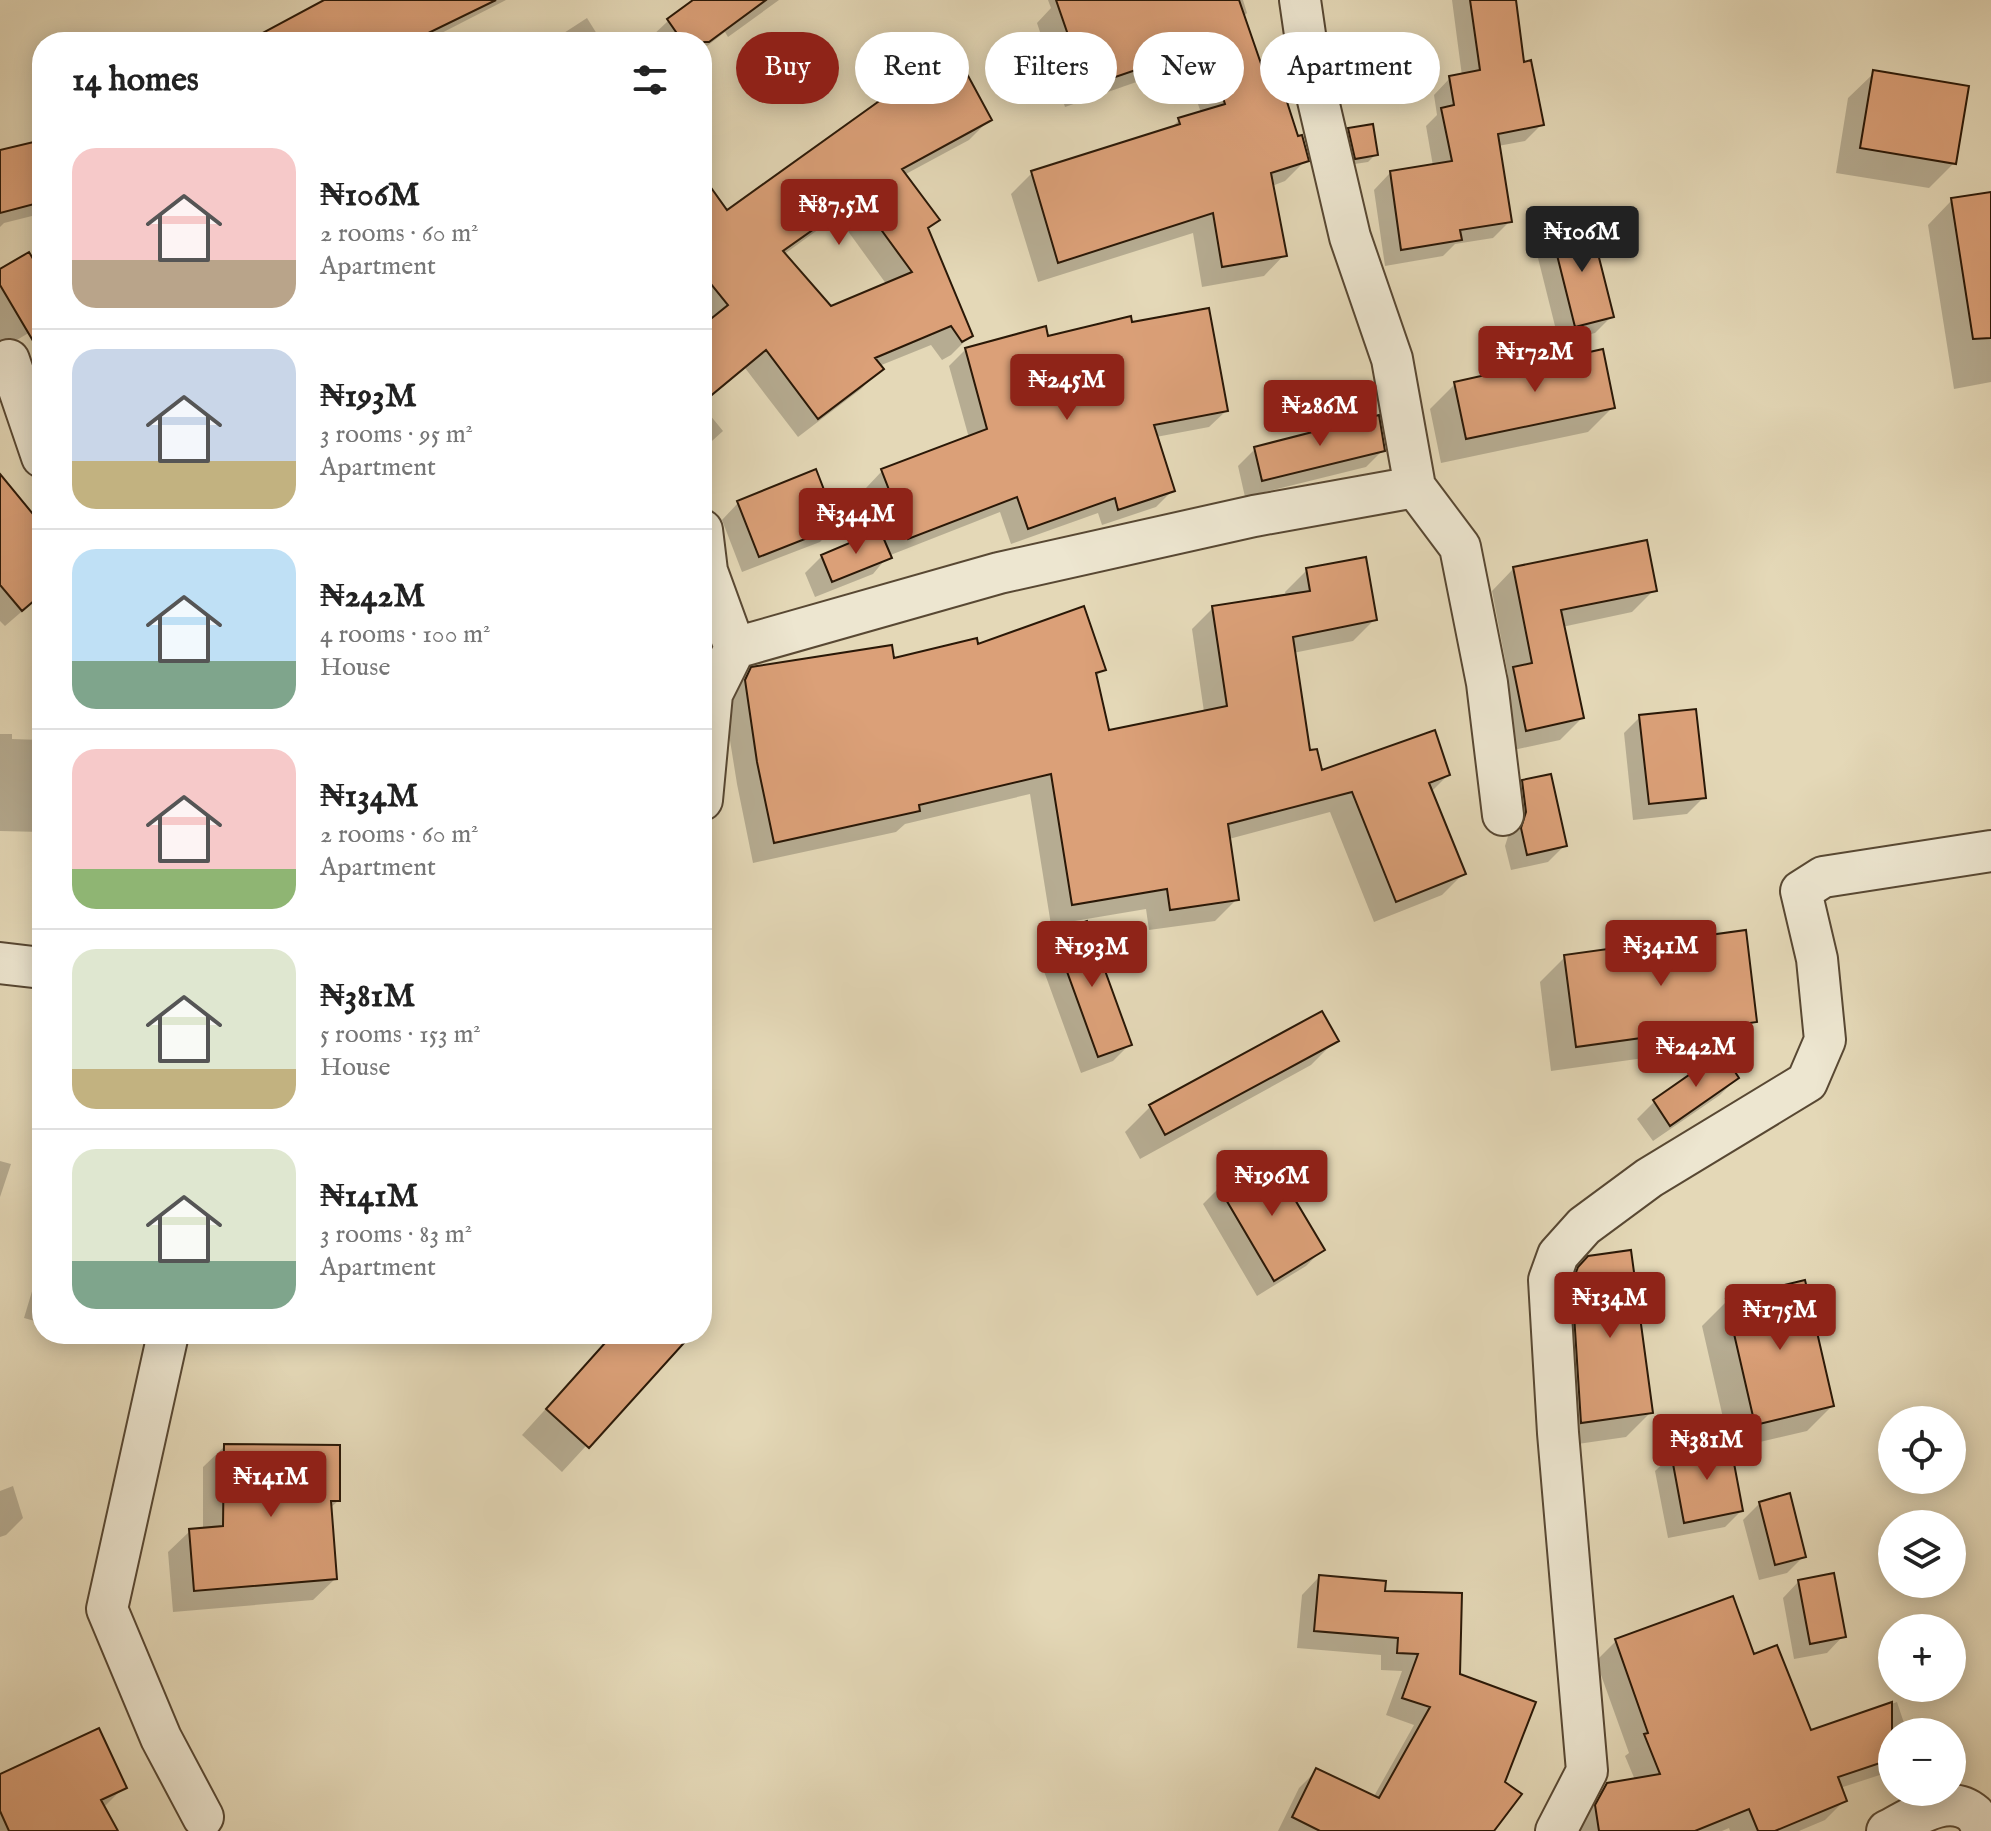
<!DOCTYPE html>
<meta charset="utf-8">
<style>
body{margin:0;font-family:"IM FELL English",serif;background:#f2f2f2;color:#222;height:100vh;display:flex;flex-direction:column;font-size:30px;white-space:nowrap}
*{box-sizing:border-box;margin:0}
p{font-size:26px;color:#767676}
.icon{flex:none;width:44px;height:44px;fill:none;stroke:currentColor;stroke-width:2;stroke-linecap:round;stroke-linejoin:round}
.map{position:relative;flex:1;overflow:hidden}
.panel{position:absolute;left:32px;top:32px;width:680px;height:1312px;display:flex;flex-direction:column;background:#fff;border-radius:32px;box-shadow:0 4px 20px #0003}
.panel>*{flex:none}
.banner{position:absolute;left:736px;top:32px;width:760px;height:72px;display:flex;gap:16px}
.fabs{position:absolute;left:1878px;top:1406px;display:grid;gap:16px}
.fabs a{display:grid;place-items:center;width:88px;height:88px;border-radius:50%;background:#fff;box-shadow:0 4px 20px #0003;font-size:40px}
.price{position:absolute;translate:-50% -68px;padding:0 18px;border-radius:8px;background:#8f2418;color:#fff;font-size:26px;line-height:52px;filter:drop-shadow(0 2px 4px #0008)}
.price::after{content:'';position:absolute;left:50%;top:48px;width:24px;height:18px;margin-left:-12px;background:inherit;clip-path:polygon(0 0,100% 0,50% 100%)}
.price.active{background:#222;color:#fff}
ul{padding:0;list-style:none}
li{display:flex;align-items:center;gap:24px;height:200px;padding:0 40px}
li+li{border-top:2px solid #e0e0e0}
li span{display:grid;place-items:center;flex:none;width:224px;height:160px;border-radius:24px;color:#555}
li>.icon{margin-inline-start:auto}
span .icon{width:96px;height:96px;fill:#fffc;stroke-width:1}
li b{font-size:34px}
h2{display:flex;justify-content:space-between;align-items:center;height:96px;padding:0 40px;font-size:34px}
.tag{padding:0 28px;border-radius:36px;background:#fff;box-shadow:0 4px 20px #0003;font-size:28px;line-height:72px}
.tag.active{background:#8f2418;color:#fff}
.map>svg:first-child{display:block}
</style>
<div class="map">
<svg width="1991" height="1831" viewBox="0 0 1991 1831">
<rect width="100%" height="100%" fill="#e4d8b7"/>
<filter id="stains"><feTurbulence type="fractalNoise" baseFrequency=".0025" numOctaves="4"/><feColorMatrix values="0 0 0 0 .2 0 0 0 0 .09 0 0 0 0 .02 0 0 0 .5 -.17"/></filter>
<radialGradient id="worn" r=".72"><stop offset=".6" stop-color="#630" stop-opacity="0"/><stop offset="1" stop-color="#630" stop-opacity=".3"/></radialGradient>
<path fill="#0003" fill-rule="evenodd" d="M 327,0 L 506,0 L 424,42 L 250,42 Z
M 696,0 L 779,0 L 728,37 L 725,32 L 702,50 L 702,42 L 655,42 L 651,37 L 668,21 Z
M 1048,0 L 1243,0 L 1247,13 L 1243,17 L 1266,83 L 1306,160 L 1285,181 L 1272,186 L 1284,255 L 1264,276 L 1202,287 L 1193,233 L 1038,282 L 1011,194 L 1032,173 L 1171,128 L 1179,120 L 1201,113 L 1185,65 L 1065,107 L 1037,23 L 1051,8 Z
M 1452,0 L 1514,0 L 1523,64 L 1542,124 L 1525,141 L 1498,146 L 1510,221 L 1493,238 L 1455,244 L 1443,256 L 1385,266 L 1374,190 L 1390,173 L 1433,166 L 1426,126 L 1437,115 L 1434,95 L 1450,78 L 1462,76 Z
M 587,18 L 602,42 L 550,42 Z
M 1874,73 L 1954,163 L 1929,188 L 1836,173 L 1848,98 Z
M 895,81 L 989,120 L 969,140 L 904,175 L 937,220 L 927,230 L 971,335 L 951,355 L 942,360 L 931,345 L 879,366 L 881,369 L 861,389 L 798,437 L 745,368 L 702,404 L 702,329 L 708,324 L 702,317 L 702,178 L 727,213 L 884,117 L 876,101 ZM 837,216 L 887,285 L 830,308 L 783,255 Z
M 1349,130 L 1375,155 L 1368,162 L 1348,165 L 1341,138 Z
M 0,152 L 42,152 L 42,210 L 36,215 L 4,223 L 0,227 Z
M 1991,194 L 1991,382 L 1954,389 L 1928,225 L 1952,200 Z
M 1552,233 L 1612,316 L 1595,333 L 1559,342 L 1536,250 Z
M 0,272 L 42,278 L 42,325 L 0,350 Z
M 1131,324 L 1226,411 L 1209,427 L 1156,437 L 1173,490 L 1156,507 L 1102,525 L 1098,513 L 1011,544 L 1000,512 L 888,556 L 873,574 L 815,597 L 805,573 L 822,556 L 882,531 L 866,488 L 882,471 L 969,438 L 949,366 L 966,349 Z
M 1455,384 L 1613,407 L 1588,432 L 1441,463 L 1430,409 Z
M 705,409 L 723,431 L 702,450 L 702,411 Z
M 1255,449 L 1383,450 L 1366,467 L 1245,497 L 1238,466 Z
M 0,480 L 42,533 L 42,594 L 5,626 L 0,621 Z
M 738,503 L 836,525 L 820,542 L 742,572 L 722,520 Z
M 1514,568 L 1654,590 L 1632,612 L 1562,627 L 1582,718 L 1560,740 L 1504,752 L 1492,691 L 1508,675 L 1492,591 Z
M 1307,570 L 1375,619 L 1353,641 L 1293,653 L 1308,753 L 1321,773 L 1448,775 L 1431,792 L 1464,873 L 1442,895 L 1374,922 L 1330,812 L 1229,839 L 1237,899 L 1215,921 L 1149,930 L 1146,909 L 1051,925 L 1030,794 L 905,824 L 896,832 L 753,863 L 737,784 L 724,703 L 730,691 L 752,669 L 892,661 L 977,646 L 1103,669 L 1095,677 L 1108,733 L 1204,712 L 1192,629 L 1213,608 L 1286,596 L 1285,592 Z
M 1640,717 L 1704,797 L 1687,814 L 1633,820 L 1624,733 Z
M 0,734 L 12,734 L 12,739 L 42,740 L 42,832 L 0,831 Z
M 1523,782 L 1565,845 L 1548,862 L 1511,870 L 1505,846 L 1510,830 L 1506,799 Z
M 42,835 L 42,890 L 41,890 Z
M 1054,935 L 1129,1045 L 1113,1061 L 1081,1073 L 1037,952 Z
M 1565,957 L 1755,1021 L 1730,1046 L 1551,1071 L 1540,982 Z
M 1336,1040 L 1311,1065 L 1140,1159 L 1125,1132 L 1150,1107 Z
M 1721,1055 L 1737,1078 L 1720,1095 L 1653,1141 L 1637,1119 L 1654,1102 Z
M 0,1161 L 11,1164 L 0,1197 Z
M 1219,1188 L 1322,1250 L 1306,1266 L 1257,1296 L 1203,1204 Z
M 42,1258 L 42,1323 L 24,1318 Z
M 1589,1258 L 1651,1412 L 1626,1437 L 1557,1447 L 1563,1284 Z
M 1727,1301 L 1832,1406 L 1807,1431 L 1730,1449 L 1741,1511 L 1725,1527 L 1668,1538 L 1655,1471 L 1672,1455 L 1729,1444 L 1702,1326 Z
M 614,1334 L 689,1334 L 562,1472 L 522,1435 Z
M 225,1446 L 338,1501 L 329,1509 L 335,1579 L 313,1600 L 173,1612 L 168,1552 L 190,1531 L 203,1530 L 203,1467 Z
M 13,1486 L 23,1518 L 6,1535 L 0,1537 L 0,1491 Z
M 1760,1503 L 1803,1557 L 1787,1573 L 1759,1580 L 1743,1520 Z
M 1319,1577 L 1383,1593 L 1458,1675 L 1502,1782 L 1492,1831 L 1278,1831 L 1299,1788 L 1317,1770 L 1373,1798 L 1414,1725 L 1386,1715 L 1402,1671 L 1381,1670 L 1381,1655 L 1297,1648 L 1302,1595 Z
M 1799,1581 L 1843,1636 L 1827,1653 L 1794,1659 L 1783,1598 Z
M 1731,1599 L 1753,1657 L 1810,1732 L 1897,1702 L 1907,1732 L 1892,1732 L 1892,1771 L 1840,1788 L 1845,1800 L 1825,1820 L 1799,1831 L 1730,1831 L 1729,1828 L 1722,1831 L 1577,1831 L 1587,1805 L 1608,1784 L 1635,1780 L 1625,1756 L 1629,1753 L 1596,1661 L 1616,1641 Z
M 0,1776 L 124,1787 L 103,1808 L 115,1831 L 0,1831 Z"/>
<path fill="#dba078" stroke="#2a1807" stroke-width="2" fill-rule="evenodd" d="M 324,0 L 496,0 L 410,42 L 246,42 Z
M 693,0 L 766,0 L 709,42 L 683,42 L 667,19 Z
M 1056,0 L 1239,0 L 1267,81 L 1279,77 L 1298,136 L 1302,135 L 1309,161 L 1271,173 L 1287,256 L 1222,267 L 1213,213 L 1058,263 L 1031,171 L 1180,124 L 1178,118 L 1225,104 L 1206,46 L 1086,87 Z
M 1470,0 L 1516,0 L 1524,62 L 1531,60 L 1544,125 L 1498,134 L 1512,222 L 1460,230 L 1462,240 L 1401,250 L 1390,171 L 1452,161 L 1441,108 L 1454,105 L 1449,76 L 1480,70 Z
M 953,48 L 992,120 L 902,169 L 940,220 L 928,228 L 973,336 L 962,342 L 951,326 L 875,358 L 884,369 L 818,419 L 766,350 L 702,403 L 702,326 L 728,305 L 702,273 L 702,175 L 727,210 L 889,94 L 884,85 ZM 858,198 L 912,272 L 831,306 L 783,251 Z
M 1873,70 L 1969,86 L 1956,164 L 1860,148 Z
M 1373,124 L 1378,155 L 1355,159 L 1348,128 Z
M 42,140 L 42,202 L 0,213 L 0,150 Z
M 1991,192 L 1991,338 L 1973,339 L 1951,198 Z
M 1590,222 L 1614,317 L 1575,327 L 1551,231 Z
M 29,252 L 42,274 L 42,356 L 0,285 L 0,269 Z
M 1209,308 L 1228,411 L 1154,425 L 1175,491 L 1118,510 L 1115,498 L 1028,529 L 1017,497 L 908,539 L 881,469 L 987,429 L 965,348 L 1046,326 L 1048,336 L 1131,316 L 1132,322 Z
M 1603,349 L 1615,408 L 1466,439 L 1454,382 Z
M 1379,415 L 1385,451 L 1262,481 L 1254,447 Z
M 816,469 L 838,526 L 759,557 L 737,501 Z
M 0,474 L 42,525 L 42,594 L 22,611 L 0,585 Z
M 880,530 L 892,558 L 832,582 L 821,555 Z
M 1647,540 L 1657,591 L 1561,610 L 1584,718 L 1526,731 L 1513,667 L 1532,663 L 1513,567 Z
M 1366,557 L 1377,620 L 1293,637 L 1310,750 L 1317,749 L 1322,770 L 1435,730 L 1450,775 L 1429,783 L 1466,874 L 1396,902 L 1352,792 L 1228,824 L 1239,900 L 1170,910 L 1167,889 L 1072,905 L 1051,774 L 919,805 L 920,811 L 774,843 L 757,762 L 745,680 L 751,667 L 892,645 L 894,658 L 977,638 L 978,644 L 1084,606 L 1106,670 L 1096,673 L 1109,730 L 1227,706 L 1212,606 L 1310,591 L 1306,568 Z
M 1696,709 L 1706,798 L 1649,804 L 1639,715 Z
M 1551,774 L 1567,846 L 1527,855 L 1521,828 L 1526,812 L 1522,780 Z
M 1087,921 L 1132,1045 L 1098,1057 L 1053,933 Z
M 1746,930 L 1757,1022 L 1576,1047 L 1564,955 Z
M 1322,1011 L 1339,1041 L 1165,1135 L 1149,1105 Z
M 1722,1052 L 1739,1078 L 1670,1126 L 1653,1100 Z
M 1269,1156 L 1325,1250 L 1274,1281 L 1218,1186 Z
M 1631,1250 L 1653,1413 L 1581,1423 L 1572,1283 L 1578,1267 L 1588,1256 Z
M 1805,1280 L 1834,1406 L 1755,1425 L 1726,1299 Z
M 613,1334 L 692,1334 L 589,1448 L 546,1409 Z
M 1730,1442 L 1743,1511 L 1684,1523 L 1671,1453 Z
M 224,1444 L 340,1445 L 340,1501 L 331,1501 L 337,1579 L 194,1591 L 189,1529 L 223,1526 Z
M 1790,1493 L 1806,1557 L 1775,1565 L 1759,1502 Z
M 1834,1573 L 1846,1637 L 1810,1644 L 1798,1580 Z
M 1319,1575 L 1386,1581 L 1385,1591 L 1462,1593 L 1460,1674 L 1536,1702 L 1505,1782 L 1522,1794 L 1494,1831 L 1320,1831 L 1292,1817 L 1316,1768 L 1379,1798 L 1430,1707 L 1402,1698 L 1418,1654 L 1397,1653 L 1398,1638 L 1314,1631 Z
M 1733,1596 L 1754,1654 L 1777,1645 L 1811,1730 L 1892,1702 L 1892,1759 L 1838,1777 L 1847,1801 L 1775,1831 L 1758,1831 L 1749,1809 L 1695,1831 L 1599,1831 L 1595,1805 L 1607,1783 L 1660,1774 L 1644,1734 L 1648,1733 L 1615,1639 Z
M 99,1728 L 127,1788 L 101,1800 L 118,1831 L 9,1831 L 0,1811 L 0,1774 Z"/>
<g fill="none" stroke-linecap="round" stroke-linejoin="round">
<g stroke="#584833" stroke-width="44">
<path id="minor" d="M 1300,0 L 1309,62 L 1350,237 L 1392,359 L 1415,487 L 1460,547 L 1487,683 L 1503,815
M 9,360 L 42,457
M 702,530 L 707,571 L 735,648 L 712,694 L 702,800
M 735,648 L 999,573 L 1254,516 L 1415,487
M 0,963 L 42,968
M 168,1334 L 107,1609 L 161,1738 L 203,1817
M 1556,1831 L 1587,1771 L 1558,1433 L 1549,1280 L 1558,1255 L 1584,1226 L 1649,1178 L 1807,1082 L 1825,1040 L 1817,959 L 1801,891 L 1823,877 L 1991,851
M 1887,1831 C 1911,1819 1948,1791 1974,1814 C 1978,1818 1981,1826 1983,1831"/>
</g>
<use href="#minor" stroke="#ede6d0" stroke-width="40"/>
</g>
<rect width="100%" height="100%" filter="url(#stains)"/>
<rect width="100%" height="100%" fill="url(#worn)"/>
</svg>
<div class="fabs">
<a><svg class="icon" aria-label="locate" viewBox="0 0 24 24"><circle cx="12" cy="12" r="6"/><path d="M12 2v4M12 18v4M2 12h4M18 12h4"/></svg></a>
<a><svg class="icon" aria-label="layers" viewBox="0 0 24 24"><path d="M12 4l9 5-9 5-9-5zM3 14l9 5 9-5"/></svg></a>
<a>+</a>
<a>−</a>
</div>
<b class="price" style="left:839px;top:247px">₦87.5M</b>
<b class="price active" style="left:1582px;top:274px">₦106M</b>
<b class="price" style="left:1535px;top:394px">₦172M</b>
<b class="price" style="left:1067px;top:422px">₦245M</b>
<b class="price" style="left:1320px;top:448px">₦286M</b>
<b class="price" style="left:856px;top:556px">₦344M</b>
<b class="price" style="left:1661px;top:988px">₦341M</b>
<b class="price" style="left:1092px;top:989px">₦193M</b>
<b class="price" style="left:1696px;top:1089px">₦242M</b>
<b class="price" style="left:1272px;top:1218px">₦196M</b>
<b class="price" style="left:1610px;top:1340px">₦134M</b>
<b class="price" style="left:1780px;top:1352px">₦175M</b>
<b class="price" style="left:1707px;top:1482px">₦381M</b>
<b class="price" style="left:271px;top:1519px">₦141M</b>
<div class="banner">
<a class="tag active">Buy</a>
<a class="tag">Rent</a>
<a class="tag">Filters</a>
<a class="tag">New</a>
<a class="tag">Apartment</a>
</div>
<section class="panel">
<h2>14 homes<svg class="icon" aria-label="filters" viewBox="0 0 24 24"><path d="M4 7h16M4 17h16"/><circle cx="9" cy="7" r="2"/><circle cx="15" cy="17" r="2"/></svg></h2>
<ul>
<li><span style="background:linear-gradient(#f6c9c9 70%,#b9a48a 0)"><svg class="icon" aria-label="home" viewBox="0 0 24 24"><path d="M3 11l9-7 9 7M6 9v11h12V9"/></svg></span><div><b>₦106M</b><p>2 rooms · 60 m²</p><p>Apartment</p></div></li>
<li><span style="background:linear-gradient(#c9d6e8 70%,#c2b280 0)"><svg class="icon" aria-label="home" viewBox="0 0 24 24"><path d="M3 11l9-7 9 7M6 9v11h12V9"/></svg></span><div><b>₦193M</b><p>3 rooms · 95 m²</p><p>Apartment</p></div></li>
<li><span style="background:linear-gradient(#bfe0f5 70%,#7fa58c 0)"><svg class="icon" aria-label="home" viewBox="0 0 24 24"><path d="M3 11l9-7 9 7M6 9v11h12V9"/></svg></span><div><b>₦242M</b><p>4 rooms · 100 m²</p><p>House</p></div></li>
<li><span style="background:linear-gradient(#f6c9c9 75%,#8fb573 0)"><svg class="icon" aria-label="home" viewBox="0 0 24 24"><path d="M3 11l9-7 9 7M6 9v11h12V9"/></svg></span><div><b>₦134M</b><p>2 rooms · 60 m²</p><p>Apartment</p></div></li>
<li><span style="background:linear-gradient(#dfe7d0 75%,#c2b280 0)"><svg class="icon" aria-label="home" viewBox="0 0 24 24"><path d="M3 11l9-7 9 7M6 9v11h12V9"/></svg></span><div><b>₦381M</b><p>5 rooms · 153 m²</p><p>House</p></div></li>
<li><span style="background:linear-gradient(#dfe7d0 70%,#7fa58c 0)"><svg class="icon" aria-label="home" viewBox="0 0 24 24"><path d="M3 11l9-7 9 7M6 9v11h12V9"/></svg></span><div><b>₦141M</b><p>3 rooms · 83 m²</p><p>Apartment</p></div></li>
</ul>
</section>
</div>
